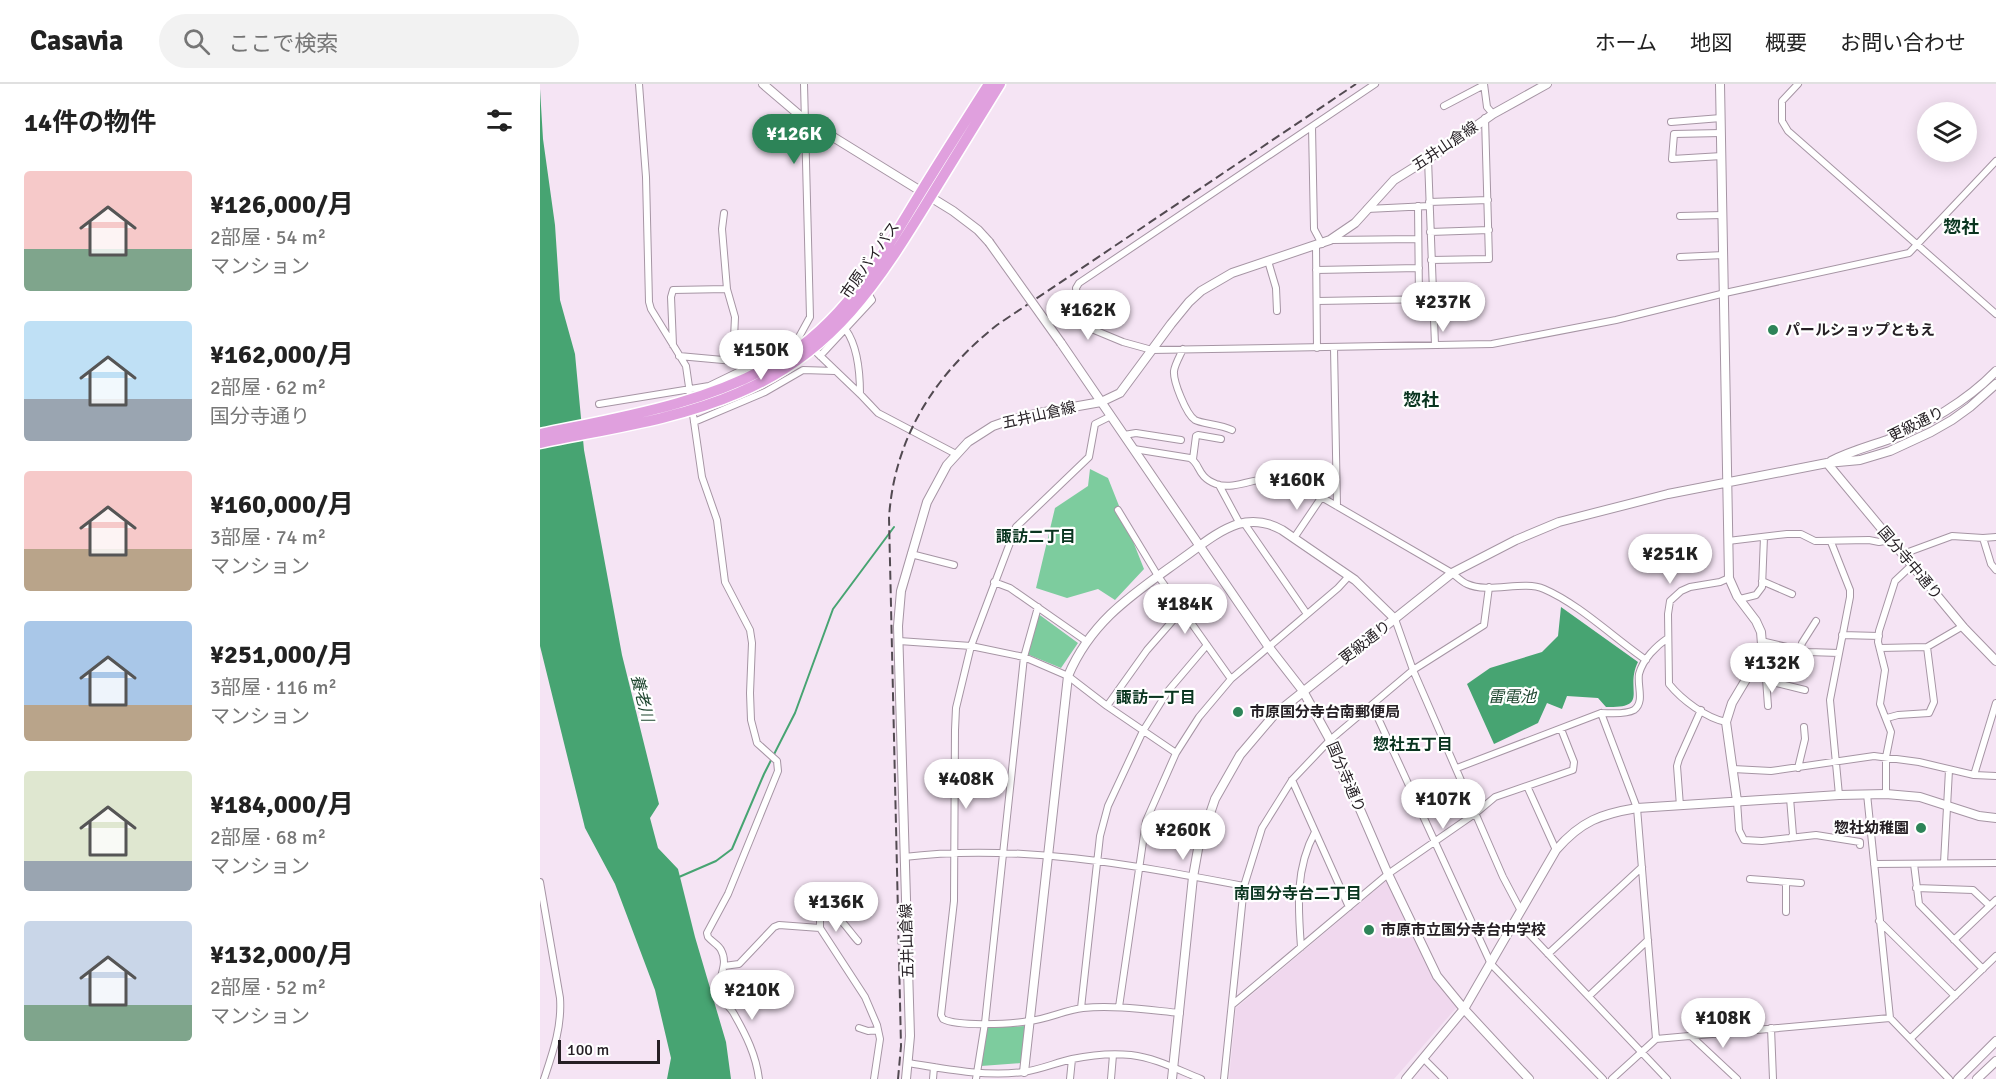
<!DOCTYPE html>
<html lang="ja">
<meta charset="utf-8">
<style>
body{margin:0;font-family:Signika,"Noto Sans JP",sans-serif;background:#f2f2f2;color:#222;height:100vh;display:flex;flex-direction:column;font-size:22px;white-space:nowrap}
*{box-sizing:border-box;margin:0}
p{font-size:20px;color:#767676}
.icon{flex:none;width:33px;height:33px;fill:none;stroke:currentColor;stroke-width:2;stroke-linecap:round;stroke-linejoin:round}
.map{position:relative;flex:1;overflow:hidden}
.sheet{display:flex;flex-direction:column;background:#fff;width:540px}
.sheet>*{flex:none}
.fabs{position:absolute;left:1377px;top:18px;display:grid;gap:12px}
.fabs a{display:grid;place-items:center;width:60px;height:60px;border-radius:50%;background:#fff;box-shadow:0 3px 15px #0003;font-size:30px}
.scale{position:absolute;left:18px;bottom:15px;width:102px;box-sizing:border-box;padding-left:6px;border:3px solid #262025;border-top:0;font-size:16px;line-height:21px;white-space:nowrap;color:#262025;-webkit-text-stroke:4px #fff;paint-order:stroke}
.price{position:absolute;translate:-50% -51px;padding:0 14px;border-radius:21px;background:#fff;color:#222;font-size:20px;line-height:39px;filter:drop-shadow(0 2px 3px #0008)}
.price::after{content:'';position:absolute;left:50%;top:36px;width:18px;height:14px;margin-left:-9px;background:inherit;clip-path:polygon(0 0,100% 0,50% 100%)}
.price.on{background:#2d8458;color:#fff}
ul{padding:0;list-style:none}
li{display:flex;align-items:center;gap:18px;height:150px;padding:0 24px}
li span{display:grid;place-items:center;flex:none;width:168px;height:120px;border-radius:6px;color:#555}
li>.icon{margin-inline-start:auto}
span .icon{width:72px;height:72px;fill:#fffc;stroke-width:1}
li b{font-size:26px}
h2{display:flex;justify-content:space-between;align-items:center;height:72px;padding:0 24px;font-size:26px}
header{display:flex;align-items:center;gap:36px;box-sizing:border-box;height:84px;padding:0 30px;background:#fff;border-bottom:2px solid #e0e0e0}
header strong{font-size:28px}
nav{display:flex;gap:33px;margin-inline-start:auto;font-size:21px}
.search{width:420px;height:54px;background:#f2f2f2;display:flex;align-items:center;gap:15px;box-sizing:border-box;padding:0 21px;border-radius:33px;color:#767676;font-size:22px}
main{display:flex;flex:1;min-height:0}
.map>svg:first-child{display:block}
</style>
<header>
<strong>Casavia</strong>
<div class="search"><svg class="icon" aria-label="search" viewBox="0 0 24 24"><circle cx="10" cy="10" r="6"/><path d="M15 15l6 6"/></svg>ここで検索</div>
<nav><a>ホーム</a><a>地図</a><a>概要</a><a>お問い合わせ</a></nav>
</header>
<main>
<section class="sheet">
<h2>14件の物件<svg class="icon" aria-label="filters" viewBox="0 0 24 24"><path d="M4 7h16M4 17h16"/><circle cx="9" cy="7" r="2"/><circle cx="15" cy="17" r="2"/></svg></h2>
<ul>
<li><span style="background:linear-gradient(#f6c9c9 65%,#7fa58c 0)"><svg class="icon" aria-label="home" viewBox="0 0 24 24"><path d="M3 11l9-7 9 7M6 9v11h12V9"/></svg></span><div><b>¥126,000/月</b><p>2部屋 · 54 m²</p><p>マンション</p></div></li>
<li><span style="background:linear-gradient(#bfe0f5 65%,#9aa5b1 0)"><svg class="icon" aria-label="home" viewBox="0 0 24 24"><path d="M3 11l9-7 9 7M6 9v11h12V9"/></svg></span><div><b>¥162,000/月</b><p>2部屋 · 62 m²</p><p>国分寺通り</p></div></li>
<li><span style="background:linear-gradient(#f6c9c9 65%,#b9a48a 0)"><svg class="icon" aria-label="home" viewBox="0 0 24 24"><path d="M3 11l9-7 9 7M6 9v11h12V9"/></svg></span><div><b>¥160,000/月</b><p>3部屋 · 74 m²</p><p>マンション</p></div></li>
<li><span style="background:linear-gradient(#a9c7e8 70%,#b9a48a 0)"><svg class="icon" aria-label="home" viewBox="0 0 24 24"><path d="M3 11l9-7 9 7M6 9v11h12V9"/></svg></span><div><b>¥251,000/月</b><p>3部屋 · 116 m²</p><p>マンション</p></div></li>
<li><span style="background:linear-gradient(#dfe7d0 75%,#9aa5b1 0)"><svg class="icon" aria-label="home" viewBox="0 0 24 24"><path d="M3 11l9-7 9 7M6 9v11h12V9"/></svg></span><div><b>¥184,000/月</b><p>2部屋 · 68 m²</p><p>マンション</p></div></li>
<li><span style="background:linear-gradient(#c9d6e8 70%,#7fa58c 0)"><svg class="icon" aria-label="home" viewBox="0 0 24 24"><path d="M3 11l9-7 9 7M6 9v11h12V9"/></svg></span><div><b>¥132,000/月</b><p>2部屋 · 52 m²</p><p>マンション</p></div></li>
</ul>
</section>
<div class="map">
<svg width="1456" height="995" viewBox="0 0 1456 995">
<rect width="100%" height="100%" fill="#f5e4f4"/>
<path fill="#f0d8ee" d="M 847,796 L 895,897 L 917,923 L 854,995 L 689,995 L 696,924 Z"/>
<path fill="#7dcc9e" d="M 550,385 L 568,394 L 604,485 L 575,516 L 558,505 L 527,514 L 496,504 L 515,424 L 548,402 Z
M 497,529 L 538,559 L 521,584 L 487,570 Z
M 485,942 L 481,979 L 441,982 L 445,944 Z"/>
<path fill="#47a472" d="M 0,5 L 3,55 L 15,141 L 20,216 L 35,270 L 44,366 L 82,571 L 119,720 L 110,734 L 118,764 L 138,785 L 155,853 L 186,958 L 191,995 L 127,995 L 131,974 L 115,906 L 75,800 L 45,744 L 0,562 Z
M 1021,523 L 1098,578 C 1084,606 1111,624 1066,623 L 1058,614 L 1027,612 L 1022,625 L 1007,619 L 998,639 L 954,660 L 927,600 L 950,584 L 1002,568 L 1018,552 Z"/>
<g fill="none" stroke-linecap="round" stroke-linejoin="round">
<path stroke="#47a472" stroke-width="2" d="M 139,793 L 176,777 L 192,765 L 224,690 L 255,629 L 293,525 L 354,443"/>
<g stroke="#a695a4" stroke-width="8">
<path id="minor" d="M 99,0 L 106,93 L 109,218 L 111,225 L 146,282 L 162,393 L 177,436 L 185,498 L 210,546 L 212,559 L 210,609 L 211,636 L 217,659 L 237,677 L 238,687 L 188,810 L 167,849 L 168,853 C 172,858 179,861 181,866 C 189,880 178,893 179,907 C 180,917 190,922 194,930 C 206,951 216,971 219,995
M 835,0 L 539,199 L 536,204 L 539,234 L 542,241 L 583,258 L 612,266 L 952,260 L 1076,236 L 1185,209 L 1369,169 L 1456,77
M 944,0 L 947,23 L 953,30
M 1258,0 L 1242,17 L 1242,37 L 1248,47 L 1456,230
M 904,22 L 944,1
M 1131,38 L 1181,34
M 772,43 L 774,145 L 782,160
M 1181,49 L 1134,50 L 1132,75 L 1182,72
M 888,75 L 895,261
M 889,118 L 948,116
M 878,122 L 879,215
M 827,125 L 889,122
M 184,129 L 182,145 L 187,205 L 195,233 L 193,276
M 1140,132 L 1183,131
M 890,148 L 949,146
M 792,156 L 878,155
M 776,161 L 777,264
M 1140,173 L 1184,171
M 891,176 L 949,175 L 945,34
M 728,177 L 736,204 L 737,227
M 776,186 L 879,184
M 777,217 L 893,215
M 306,246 C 318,263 320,289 320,310
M 133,261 L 131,213 L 133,206 L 187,205
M 794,264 L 797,422
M 273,265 L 320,310 L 338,329 L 416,370
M 643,265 C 640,272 635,280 634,287 C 633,297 646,330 655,336 C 662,340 680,340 692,346
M 139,272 L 216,279
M 280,272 L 332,216 L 328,209
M 59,320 L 169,302 L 229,273 L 259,253 L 270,233 L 264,0
M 571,332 L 555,340 L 549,373 L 476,443 L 431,562 L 416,624 L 415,646 L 414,817 L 401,931 L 403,935 C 418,943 471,940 489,937 C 508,935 525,926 543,924 C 575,921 608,926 640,929
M 154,338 L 225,308 L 263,286 L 295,287
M 584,351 L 596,349 L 641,356
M 594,365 L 650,374 C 661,380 656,392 676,400 C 698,408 726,386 752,396 L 912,489 C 916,492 922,498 927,500 C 949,510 983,496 1004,505 C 1039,520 1074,554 1106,576
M 653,375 L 656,352 L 658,351 L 681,355
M 679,401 L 700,440
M 578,426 L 618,492 L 691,595
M 704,439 L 767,530
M 754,454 L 781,414
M 1443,454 L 1451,480 L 1456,486
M 1188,457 L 1247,450 L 1261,450 L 1275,457 L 1329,456 L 1339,458 L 1350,456
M 1291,458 L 1310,506 L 1310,513 L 1290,616 L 1299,711
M 371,470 L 414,481
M 1363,470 L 1412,452 L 1443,454 L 1456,453
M 1222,497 L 1252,510
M 454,498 L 470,504 L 546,557
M 1200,515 L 1216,511 L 1222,503 L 1224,453
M 855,535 L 873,586 L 963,793 L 981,827
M 1302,551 L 1339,552
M 359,557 L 431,562 L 484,573 L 528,592 L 567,622 L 636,669
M 1221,557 L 1268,568 L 1299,569
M 1340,564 L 1387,563 L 1423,542
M 1260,566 L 1262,559 L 1276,537
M 1213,585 L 1232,598 L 1265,606
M 1226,595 L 1228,622
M 832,621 L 951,880 L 1063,995
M 567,622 L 607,566 L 642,526
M 1061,629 C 1070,629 1085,631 1094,626 C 1105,618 1097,602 1099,590 C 1103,575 1116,562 1128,554
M 1347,634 L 1358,631 L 1389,629 L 1394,618 L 1387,563
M 1186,638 C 1166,634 1142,616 1129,600 L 1128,530 L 1130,517 L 1141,507 L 1150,503 L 1180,498 L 1189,494
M 917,684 L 1061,629 L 1097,724 L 1116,955
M 1258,684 L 1265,655 L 1264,643
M 1193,685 L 1231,687 L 1334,672 L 1379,678 L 1434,691 L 1456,692
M 1434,691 L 1456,619
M 752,696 L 809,823
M 987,702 L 1016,766
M 1327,710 L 1350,934 L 1409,995
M 1346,710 L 1346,673 L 1351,648 L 1340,620 L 1345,586 L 1338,558 L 1339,547 L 1355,497 L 1372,481
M 1197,717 L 1199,746 L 1204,756 L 1222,757 L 1276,751 L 1320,758 L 1320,761
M 1140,722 L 1137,682 L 1139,675 L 1161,626
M 1250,754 L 1253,751 L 1250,714
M 364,773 C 477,759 593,781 704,802
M 1404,779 L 1409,686
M 1334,780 L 1456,779
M 1374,780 L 1379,820 L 1443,885
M 1210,795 L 1261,799
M 0,798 L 20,914 C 22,943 13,968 4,995
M 1246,799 L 1246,828
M 1376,804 L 1433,806 L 1450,822
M 281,826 C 298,827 307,845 318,857
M 280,829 L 280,844 L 325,913 L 337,941 L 340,955 L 334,995
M 976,836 L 1127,995
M 1339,837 L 1415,912
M 1414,856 L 1456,816
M 761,863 C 758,823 755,785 775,748
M 1008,870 L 1102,783
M 184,882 L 199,880 L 234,843 L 239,841 L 280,844
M 1049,912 L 1108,856
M 692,921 L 848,790 L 936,729 L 955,713 L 1033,686 L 1034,678 L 1021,645
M 579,923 L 606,737 L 636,669 L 659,633 L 691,595 L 798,504 L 809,492
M 541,924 L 560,752 L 568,722 L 603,647 L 628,607 L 667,561
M 319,944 L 328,947 L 338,946
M 1231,944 L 1233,995
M 1151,952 L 1197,995
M 1371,954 L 1456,872
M 884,975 L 904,995
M 368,979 C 405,985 446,993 483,988 C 499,986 515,979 532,975 C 551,971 572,969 591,971 C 616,974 638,986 661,995
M 393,995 L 394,983
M 436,995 L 445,939 L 484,573 L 498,523
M 530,995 L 532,975
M 571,995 L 573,971
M 684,995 L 704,802 L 722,744 L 752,696 L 790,656 L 873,586 L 944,541 L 949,503
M 1072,995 L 1116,955 L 1350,934"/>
</g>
<g stroke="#a695a4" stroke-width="10">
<path id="tertiary" d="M 223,0 L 264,35 L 413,127 L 438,146 L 449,158
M 1180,0 L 1189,494 L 1197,512 L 1216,537 L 1221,548 L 1222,560 L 1220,572 L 1192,619 L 1186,638 L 1197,717
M 521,259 L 728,562 L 763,607 L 790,656 L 848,790 L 897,892 L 924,925 L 989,995
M 1291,377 C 1311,367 1327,363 1347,356 C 1386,341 1427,317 1456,287
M 1287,379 L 1424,544 L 1456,577
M 484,988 L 528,592 C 552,535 595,509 643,474 C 660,462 677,447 698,440 C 713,436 728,438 742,446 L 815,496 L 855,535
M 632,995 L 653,793 L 658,765 L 675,715 L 700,671 L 734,631 L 912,489 L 976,456 L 1019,438 L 1128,410 L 1287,379 L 1320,376 L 1350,367 L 1391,348 L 1412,336 L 1430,323 L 1456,300
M 866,995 L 924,925 L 1016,766 C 1041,737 1061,730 1097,724 L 1299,711 L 1346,710 L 1380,713 L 1439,732 L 1456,734
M 1418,995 L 1456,957
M 1437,995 L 1456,977"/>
</g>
<g stroke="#a695a4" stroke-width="10">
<path id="secondary" d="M 366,995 L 370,952 L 358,542 L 361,507 L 387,418 L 407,381 L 428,358 L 453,342 L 473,335 L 499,329 L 561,318 L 580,309 L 631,240 L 649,218 L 661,207 L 692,189 L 790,156 L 815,139 L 854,96 L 902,66 L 953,30 L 1007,0"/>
</g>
<g stroke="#fff" stroke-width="13">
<path id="trunk" d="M 0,350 C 82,333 166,320 239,277 C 304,239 343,171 381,108 C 403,72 426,36 449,0
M 0,359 C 66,345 136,336 198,309 C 294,269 339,197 391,112 C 414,75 437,37 460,0"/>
</g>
<use href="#minor" stroke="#fff" stroke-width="6"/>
<use href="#tertiary" stroke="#fff" stroke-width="8"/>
<use href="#secondary" stroke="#fff" stroke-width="8"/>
<use href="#trunk" stroke="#e0a0de" stroke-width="10"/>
<path stroke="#524a51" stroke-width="2" stroke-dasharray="9 4.5" stroke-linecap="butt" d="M 358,995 L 361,962 L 349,434 C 354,354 395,290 457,241 L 816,0"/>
<g stroke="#a695a4" stroke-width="10" stroke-linecap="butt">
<path id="tertiary-bridge" d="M 449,158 L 521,259"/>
</g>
<use href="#tertiary-bridge" stroke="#fff" stroke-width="8"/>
</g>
<g fill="#2d8458" stroke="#fff" stroke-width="2">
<circle cx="1233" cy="246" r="6"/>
<circle cx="698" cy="628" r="6"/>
<circle cx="1381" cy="744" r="6"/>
<circle cx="829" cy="846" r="6"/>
</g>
<g text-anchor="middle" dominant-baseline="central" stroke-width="4.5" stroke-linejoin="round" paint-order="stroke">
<g font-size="15" fill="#262025" stroke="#fff">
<text transform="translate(905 62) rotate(-34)">五井山倉線</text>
<text transform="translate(330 176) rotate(-55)">市原バイパス</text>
<text transform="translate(499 331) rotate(-13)">五井山倉線</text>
<text transform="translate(1376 340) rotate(-26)">更級通り</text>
<text transform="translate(1370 479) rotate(50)">国分寺中通り</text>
<text transform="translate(825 558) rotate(-38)">更級通り</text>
<text transform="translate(806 693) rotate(67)">国分寺通り</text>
<text transform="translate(367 857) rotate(-92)">五井山倉線</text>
</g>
<g font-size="15" font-weight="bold" fill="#262025" stroke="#fff" text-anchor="start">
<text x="1245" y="246">パールショップともえ</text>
<text x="710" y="628">市原国分寺台南郵便局</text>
<text x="1369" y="744" text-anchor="end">惣社幼稚園</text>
<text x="841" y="846">市原市立国分寺台中学校</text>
</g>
<g font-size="16" font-weight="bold" fill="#0a3520" stroke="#fff">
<text x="496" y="453">諏訪二丁目</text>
<text x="616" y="614">諏訪一丁目</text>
<text x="873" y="661">惣社五丁目</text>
<text x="758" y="810">南国分寺台二丁目</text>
</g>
<g font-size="16" font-style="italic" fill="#1e452f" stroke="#fff">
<text x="972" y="613">雷電池</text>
<text transform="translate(102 614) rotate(76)">養老川</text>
</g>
<g font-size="18" font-weight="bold" fill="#0a3520" stroke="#fff">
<text x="1421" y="143">惣社</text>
<text x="881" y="316">惣社</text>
</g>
</g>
</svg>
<div class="fabs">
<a><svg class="icon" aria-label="layers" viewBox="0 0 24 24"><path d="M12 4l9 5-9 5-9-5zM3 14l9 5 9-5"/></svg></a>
</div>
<div class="scale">100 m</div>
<b class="price on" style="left:254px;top:81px">¥126K</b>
<b class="price" style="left:903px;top:249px">¥237K</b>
<b class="price" style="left:548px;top:257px">¥162K</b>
<b class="price" style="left:221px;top:297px">¥150K</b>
<b class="price" style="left:757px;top:427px">¥160K</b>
<b class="price" style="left:1130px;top:501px">¥251K</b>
<b class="price" style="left:645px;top:551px">¥184K</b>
<b class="price" style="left:1232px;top:610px">¥132K</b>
<b class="price" style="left:426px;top:726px">¥408K</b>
<b class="price" style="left:903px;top:746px">¥107K</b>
<b class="price" style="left:643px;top:777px">¥260K</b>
<b class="price" style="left:296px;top:849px">¥136K</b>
<b class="price" style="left:212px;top:937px">¥210K</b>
<b class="price" style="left:1183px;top:965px">¥108K</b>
</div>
</main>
